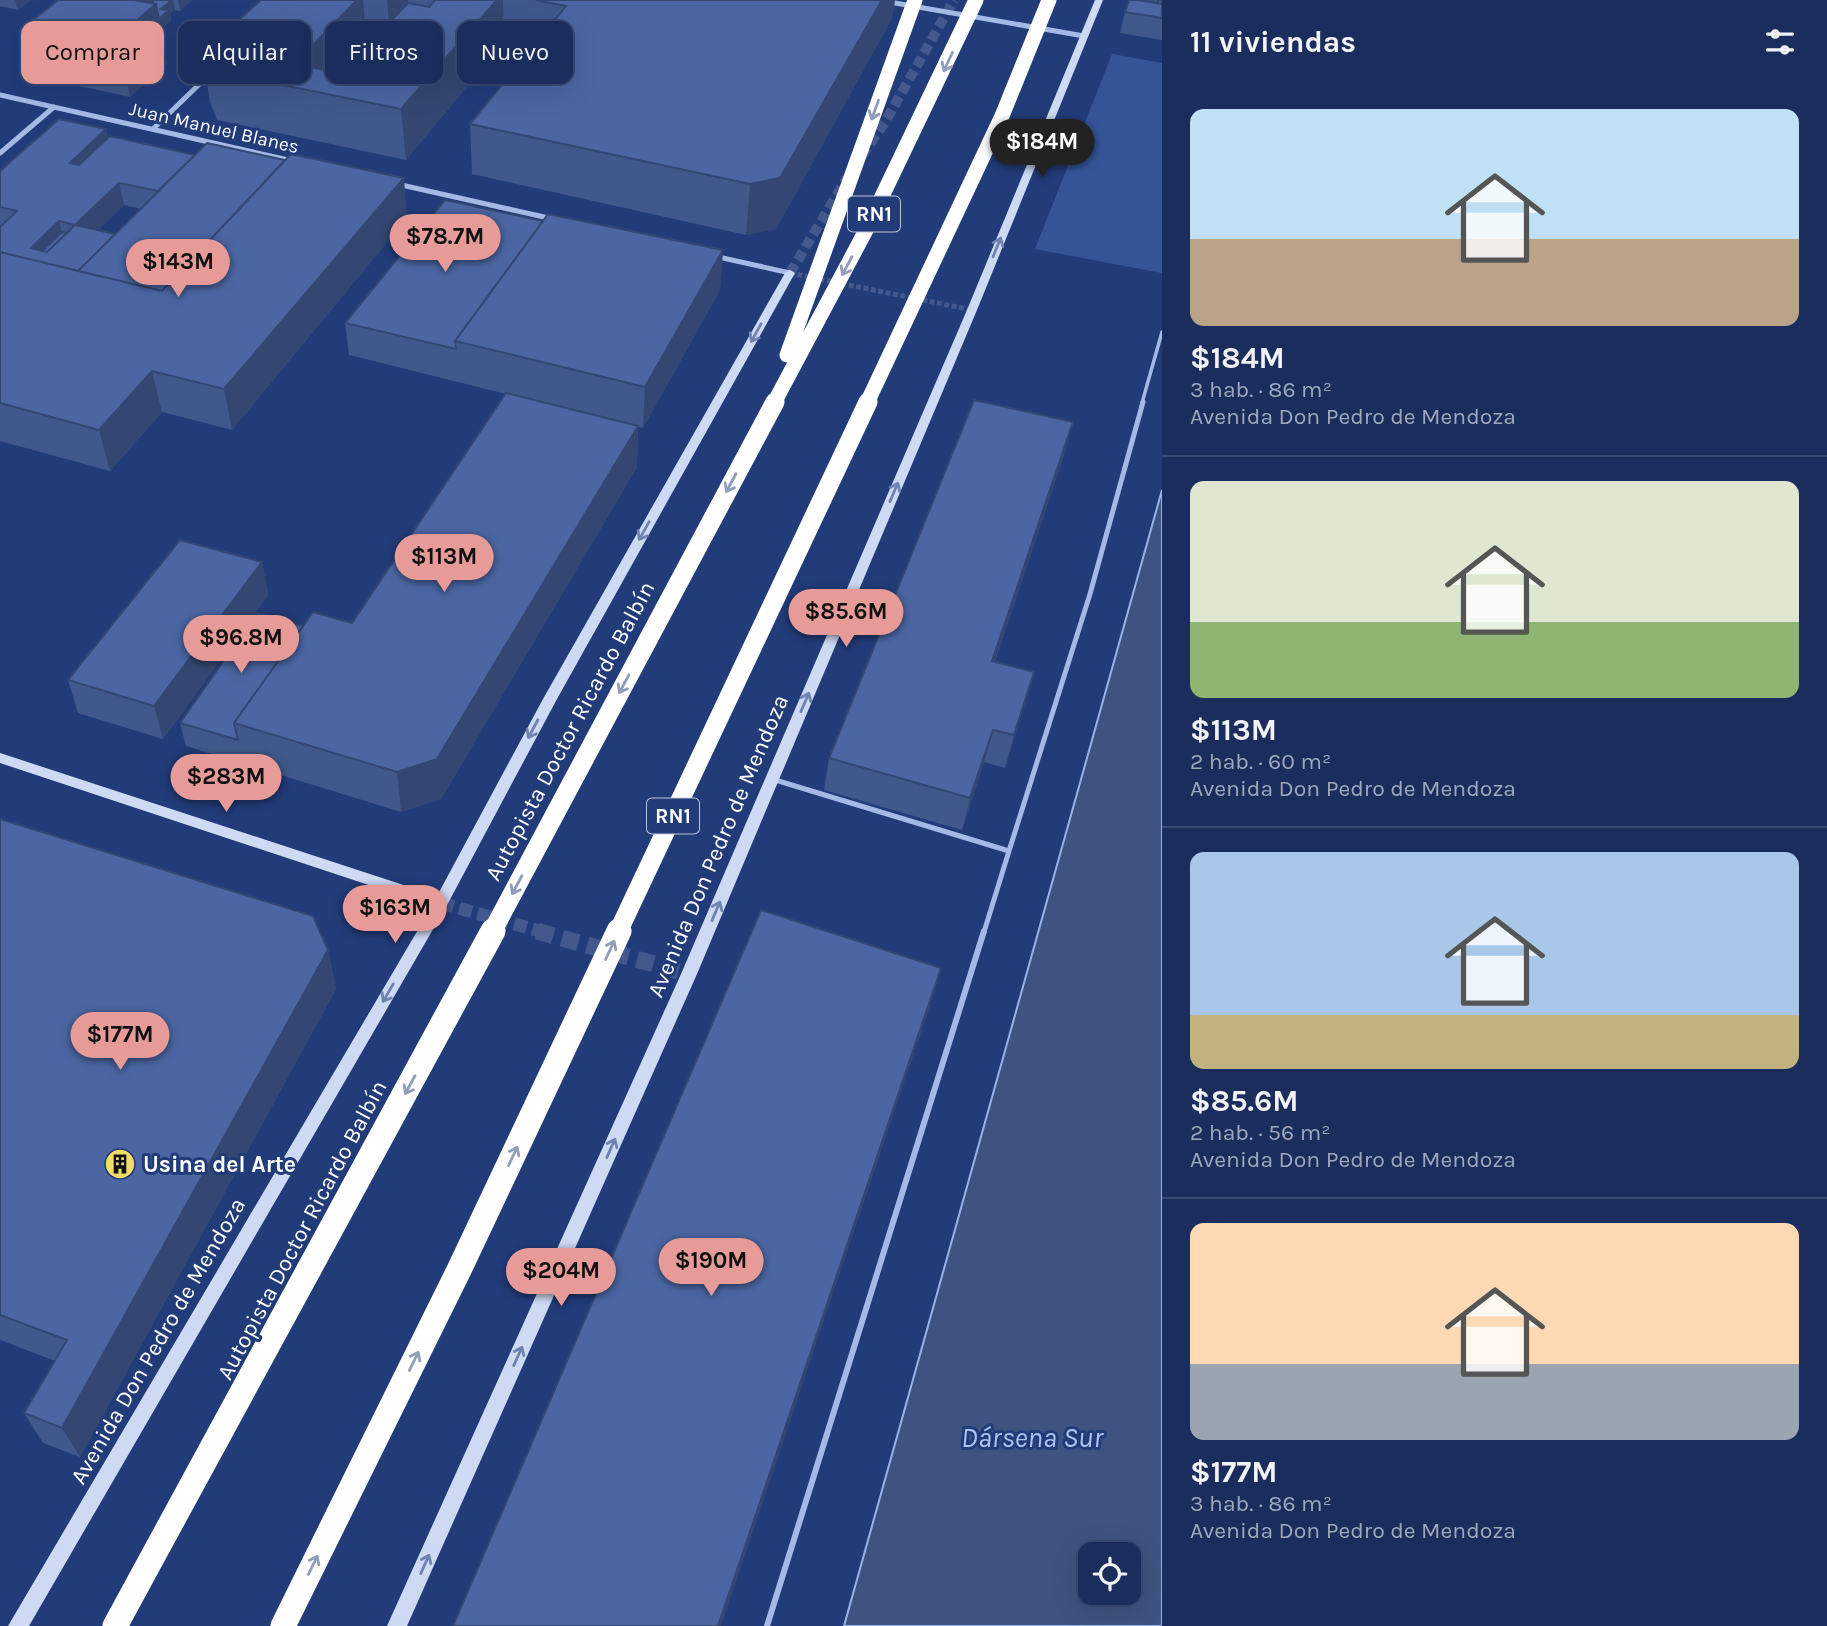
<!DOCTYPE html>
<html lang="es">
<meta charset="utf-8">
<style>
body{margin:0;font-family:Karla,sans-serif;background:#273965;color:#f1f3f6;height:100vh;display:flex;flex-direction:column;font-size:26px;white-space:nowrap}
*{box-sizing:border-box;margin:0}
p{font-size:23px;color:#9fa8bb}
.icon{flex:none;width:38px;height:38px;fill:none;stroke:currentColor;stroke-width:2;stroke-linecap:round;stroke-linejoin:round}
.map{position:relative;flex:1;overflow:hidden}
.side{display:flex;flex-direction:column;background:#1a2d5c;width:665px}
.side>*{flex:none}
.hud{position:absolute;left:21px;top:21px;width:665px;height:63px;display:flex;gap:14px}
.controls{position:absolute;left:1078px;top:1542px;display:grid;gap:14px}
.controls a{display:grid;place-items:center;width:63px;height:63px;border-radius:14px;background:#1a2d5c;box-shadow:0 7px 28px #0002,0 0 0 2px #384972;font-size:35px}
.price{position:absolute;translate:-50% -60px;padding:0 16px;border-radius:24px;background:#e69b98;color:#111;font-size:23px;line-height:46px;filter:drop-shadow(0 2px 4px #0008)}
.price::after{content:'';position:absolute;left:50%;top:42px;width:21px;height:16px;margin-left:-10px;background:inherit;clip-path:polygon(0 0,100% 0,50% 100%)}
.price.active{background:#222;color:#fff}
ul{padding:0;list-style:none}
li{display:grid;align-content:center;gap:14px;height:371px;padding:0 28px}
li+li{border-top:2px solid #384972}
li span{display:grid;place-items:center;height:217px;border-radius:14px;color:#555}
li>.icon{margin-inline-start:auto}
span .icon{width:126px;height:126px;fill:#fffc;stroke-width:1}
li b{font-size:30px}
h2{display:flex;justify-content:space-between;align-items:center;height:84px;padding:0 28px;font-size:30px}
.tag{padding:0 24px;border-radius:14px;background:#1a2d5c;box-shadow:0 7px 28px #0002,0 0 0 2px #384972;font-size:24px;line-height:63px}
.tag.active{background:#e69b98;color:#111}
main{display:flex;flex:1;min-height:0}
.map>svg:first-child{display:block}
</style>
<main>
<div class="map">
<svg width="1162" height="1626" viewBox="0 0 1162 1626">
<rect width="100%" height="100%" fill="#223c7a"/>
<path fill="#355498" d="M 1112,54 L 1162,63 L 1162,273 L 1035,249 Z"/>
<path fill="#3f5380" stroke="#98b2e6" stroke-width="2" fill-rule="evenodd" d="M 1162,490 L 1162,1626 L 844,1626 ZM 1090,1554 L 1129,1554 L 1129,1592 L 1090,1592 Z"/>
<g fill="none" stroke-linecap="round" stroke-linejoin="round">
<path stroke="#43598e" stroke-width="5" stroke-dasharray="5 2.5" stroke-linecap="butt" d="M 790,273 L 972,310"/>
<path stroke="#43598e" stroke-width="10" stroke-dasharray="10 5" stroke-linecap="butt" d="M 862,156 L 885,122 L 954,0
M 790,273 L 847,178"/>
<path stroke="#43598e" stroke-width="13" stroke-dasharray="13 6" stroke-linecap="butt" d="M 441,903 L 543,932"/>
<path stroke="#43598e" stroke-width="17" stroke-dasharray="17 9" stroke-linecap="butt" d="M 537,931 L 689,974"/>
<path stroke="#a4b9e5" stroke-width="3.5" d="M 1142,403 L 1162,332"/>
<path stroke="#a4b9e5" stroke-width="5" d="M 772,779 L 1009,851 L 984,932
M 1009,851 L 1090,594 L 1143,402"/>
<path stroke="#a4b9e5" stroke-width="6" d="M 767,1626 L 984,931"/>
<path stroke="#a4b9e5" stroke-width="5" d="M 878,0 L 1084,36
M 0,95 L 293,161
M 153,129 L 213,71
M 0,153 L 54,107
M 397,184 L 553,219
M 714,256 L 790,273"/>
<path fill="#ced9f4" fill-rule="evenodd" d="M 1095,0 L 1103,0 L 977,310 L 697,974 L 407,1626 L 387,1626 L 681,974 L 967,310 Z
M 790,270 L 795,273 L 557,699 L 446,907 L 29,1626 L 8,1626 L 432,906 L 0,763 L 0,753 L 437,896 L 543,699 L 785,273 Z"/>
<path stroke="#fff" stroke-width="15" d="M 787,355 L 915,0
M 774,403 L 865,232 L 976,0
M 867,403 L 1002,116 L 1049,0"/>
<path stroke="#fff" stroke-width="19" d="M 492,932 L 775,402
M 618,932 L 868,402"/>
<path stroke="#fff" stroke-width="25" d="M 115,1626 L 493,931
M 283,1626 L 459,1270 L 619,931"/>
</g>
<path fill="#40588c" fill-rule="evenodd" d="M 0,0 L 30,0 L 18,10 L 0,6 Z
M 58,0 L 192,0 L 180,11 L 175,10 L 170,14 L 171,21 L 161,30 L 167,64 L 130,97 L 47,79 L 33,20 Z
M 261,0 L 895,0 L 892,18 L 776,229 L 746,235 L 472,174 L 470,124 L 532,48 L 504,42 L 406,160 L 217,120 L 210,102 L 202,53 ZM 367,43 L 369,43 L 341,73 L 339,73 Z
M 1144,0 L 1162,0 L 1162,40 L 1120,33 L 1125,12 L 1158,2 Z
M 108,138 L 407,218 L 232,430 L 162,412 L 110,471 L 0,441 L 0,171 ZM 124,205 L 141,209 L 115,234 L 98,230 Z
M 543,221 L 723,250 L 720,290 L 643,428 L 638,427 L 637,467 L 441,799 L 401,812 L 186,746 L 180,723 L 303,626 L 352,623 L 506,394 L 349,355 L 345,323 Z
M 1073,422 L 1064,455 L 995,661 L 1034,672 L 1005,768 L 984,762 L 962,830 L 824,790 L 829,758 Z
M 262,562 L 268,595 L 163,739 L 78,713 L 68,680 Z
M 0,819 L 328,950 L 336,989 L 80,1457 L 43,1443 L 24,1413 L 55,1361 L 0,1340 Z"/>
<path fill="#344772" d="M 15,0 L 30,0 L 18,10 Z
M 140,0 L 165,0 L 161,9 L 173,0 L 175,10 L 170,14 L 171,21 L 161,30 L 167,64 L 130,97 L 117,37 L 136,16 Z
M 178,0 L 192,0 L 180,11 Z
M 357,0 L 363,0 L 367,43 L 320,93 L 294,64 Z
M 387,0 L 408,0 L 410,27 L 391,47 Z
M 497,0 L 503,0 L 504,42 L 406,160 L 401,109 Z
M 882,0 L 895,0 L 892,18 L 776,229 L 746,235 L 750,184 Z
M 106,129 L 111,151 L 76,185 L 70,163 Z
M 404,178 L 407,218 L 232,430 L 224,389 Z
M 119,183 L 124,205 L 52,275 L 75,225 Z
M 59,221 L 65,244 L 46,262 L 31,248 Z
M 723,250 L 720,290 L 643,428 L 645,387 Z
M 152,371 L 162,412 L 110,471 L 99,430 Z
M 1073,422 L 1064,455 L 984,693 L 992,661 Z
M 638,426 L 637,467 L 441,799 L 401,812 L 397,772 Z
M 262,562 L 268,595 L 163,739 L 154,706 Z
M 1034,672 L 1025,704 L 1005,768 L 1014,735 Z
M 993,730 L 984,762 L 962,830 L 970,798 Z
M 328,950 L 336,989 L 80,1457 L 62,1428 Z
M 941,968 L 930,1006 L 721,1626 L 718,1626 Z"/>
<path fill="#4b66a3" stroke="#344772" stroke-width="2" fill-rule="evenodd" d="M 58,0 L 134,0 L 156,4 L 117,37 L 33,20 Z
M 154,0 L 172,0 L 161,9 L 169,10 L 159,19 L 156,4 L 151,3 Z
M 261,0 L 357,0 L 294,64 L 341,73 L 408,3 L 429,7 L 435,0 L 497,0 L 401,109 L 208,70 L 202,53 Z
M 536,0 L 882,0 L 780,178 L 750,184 L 470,124 L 566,6 Z
M 1129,0 L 1137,0 L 1162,4 L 1162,18 L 1125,12 Z
M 1159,0 L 1162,0 L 1162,4 L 1157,3 Z
M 59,119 L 106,129 L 70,163 L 79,165 L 110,136 L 195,155 L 158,191 L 119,183 L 75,225 L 115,234 L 78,271 L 0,252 L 0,227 L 17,211 L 0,207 L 0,171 ZM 59,221 L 75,225 L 47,252 L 31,248 Z
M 207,143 L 285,160 L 162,291 L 78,271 Z
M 291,154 L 404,178 L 224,389 L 152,371 L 99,430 L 0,403 L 0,252 L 162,291 Z
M 445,200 L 543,221 L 455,341 L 456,349 L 345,323 Z
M 548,214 L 723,250 L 645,387 L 455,341 Z
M 62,232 L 67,233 L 47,252 L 42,251 Z
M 506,393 L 638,426 L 437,759 L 397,772 L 234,723 L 313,612 L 352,623 Z
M 974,400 L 1073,422 L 992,661 L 1034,672 L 1014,735 L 993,730 L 970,798 L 829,758 Z
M 180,540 L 262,562 L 154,706 L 68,680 Z
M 257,613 L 303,626 L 234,723 L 238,740 L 180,723 Z
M 0,819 L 313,916 L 328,950 L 62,1428 L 24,1413 L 67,1340 L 0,1315 Z
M 761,910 L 941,968 L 718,1626 L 453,1626 Z"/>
<defs><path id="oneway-shaft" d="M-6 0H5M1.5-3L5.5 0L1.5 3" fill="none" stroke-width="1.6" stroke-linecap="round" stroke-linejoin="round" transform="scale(1.75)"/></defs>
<g stroke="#909ebc">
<use href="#oneway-shaft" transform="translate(948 62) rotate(115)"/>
<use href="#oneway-shaft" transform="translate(875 110) rotate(110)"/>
<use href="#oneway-shaft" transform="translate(847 266) rotate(118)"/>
<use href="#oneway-shaft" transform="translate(731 483) rotate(118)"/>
<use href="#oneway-shaft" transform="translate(624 684) rotate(118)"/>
<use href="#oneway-shaft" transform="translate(517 885) rotate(118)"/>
<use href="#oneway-shaft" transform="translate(610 950) rotate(-65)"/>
<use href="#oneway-shaft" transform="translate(410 1085) rotate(118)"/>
<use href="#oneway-shaft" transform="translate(513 1156) rotate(-65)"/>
<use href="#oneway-shaft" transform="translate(414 1361) rotate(-64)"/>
<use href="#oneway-shaft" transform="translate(313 1565) rotate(-64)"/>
</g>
<g stroke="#6f83b1">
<use href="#oneway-shaft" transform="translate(997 247) rotate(-68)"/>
<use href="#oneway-shaft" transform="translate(756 333) rotate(119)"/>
<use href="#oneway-shaft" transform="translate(894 492) rotate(-67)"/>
<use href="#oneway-shaft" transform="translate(644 531) rotate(119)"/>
<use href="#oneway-shaft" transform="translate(805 702) rotate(-67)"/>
<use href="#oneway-shaft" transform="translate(533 729) rotate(118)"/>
<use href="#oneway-shaft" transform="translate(716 911) rotate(-67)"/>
<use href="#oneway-shaft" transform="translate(388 993) rotate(120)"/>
<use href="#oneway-shaft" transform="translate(611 1148) rotate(-66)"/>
<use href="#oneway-shaft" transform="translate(518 1356) rotate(-66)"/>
<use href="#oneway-shaft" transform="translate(425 1564) rotate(-66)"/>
</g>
<defs>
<g id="building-disc" transform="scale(1.575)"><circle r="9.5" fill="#f0dc67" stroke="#223c7a"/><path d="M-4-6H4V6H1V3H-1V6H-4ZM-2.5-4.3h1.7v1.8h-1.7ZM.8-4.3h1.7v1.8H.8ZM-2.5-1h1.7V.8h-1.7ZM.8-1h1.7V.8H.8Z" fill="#111"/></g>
</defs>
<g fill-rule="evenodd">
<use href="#building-disc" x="120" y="1164"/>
</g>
<g text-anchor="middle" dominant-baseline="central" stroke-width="6" stroke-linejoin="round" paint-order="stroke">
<g font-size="19" fill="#fff" stroke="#223c7a">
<text transform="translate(214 128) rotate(13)">Juan Manuel Blanes</text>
</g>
<g fill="#223c7a" stroke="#bdc4d7" stroke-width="2">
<rect x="848" y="196.5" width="52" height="35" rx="5"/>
<rect x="647" y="798.5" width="52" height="35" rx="5"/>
</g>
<g font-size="21" font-weight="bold" fill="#fff">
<text x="874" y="214">RN1</text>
<text x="673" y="816">RN1</text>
</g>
<g font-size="23" fill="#fff" stroke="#223c7a">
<text transform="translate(570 731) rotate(-62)">Autopista Doctor Ricardo Balbín</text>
<text transform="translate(718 846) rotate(-67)">Avenida Don Pedro de Mendoza</text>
<text transform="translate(302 1230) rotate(-62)">Autopista Doctor Ricardo Balbín</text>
<text transform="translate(158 1341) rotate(-60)">Avenida Don Pedro de Mendoza</text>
</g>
<g font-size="23" font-weight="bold" fill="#fff" stroke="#223c7a" text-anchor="start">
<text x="143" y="1164">Usina del Arte</text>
</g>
<g font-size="28" font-style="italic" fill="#afc3ed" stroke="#223c7a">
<text x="1032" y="1437">Dársena Sur</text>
</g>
</g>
</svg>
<div class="controls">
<a><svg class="icon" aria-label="locate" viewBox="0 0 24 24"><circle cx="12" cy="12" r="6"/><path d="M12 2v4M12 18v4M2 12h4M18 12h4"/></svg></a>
</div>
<b class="price active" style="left:1042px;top:179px">$184M</b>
<b class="price" style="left:445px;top:274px">$78.7M</b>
<b class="price" style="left:178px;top:299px">$143M</b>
<b class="price" style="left:444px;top:594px">$113M</b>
<b class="price" style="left:846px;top:649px">$85.6M</b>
<b class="price" style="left:241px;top:675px">$96.8M</b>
<b class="price" style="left:226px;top:814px">$283M</b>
<b class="price" style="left:395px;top:945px">$163M</b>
<b class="price" style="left:120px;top:1072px">$177M</b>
<b class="price" style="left:711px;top:1298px">$190M</b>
<b class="price" style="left:561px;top:1308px">$204M</b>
<div class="hud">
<a class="tag active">Comprar</a>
<a class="tag">Alquilar</a>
<a class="tag">Filtros</a>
<a class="tag">Nuevo</a>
</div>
</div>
<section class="side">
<h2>11 viviendas<svg class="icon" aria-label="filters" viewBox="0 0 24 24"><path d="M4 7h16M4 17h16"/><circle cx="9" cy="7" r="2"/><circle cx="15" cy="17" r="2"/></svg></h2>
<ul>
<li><span style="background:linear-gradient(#bfe0f5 60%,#b9a48a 0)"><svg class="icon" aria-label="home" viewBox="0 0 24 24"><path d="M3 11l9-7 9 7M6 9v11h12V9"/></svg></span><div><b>$184M</b><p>3 hab. · 86 m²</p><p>Avenida Don Pedro de Mendoza</p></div></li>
<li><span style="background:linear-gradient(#dfe7d0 65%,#8fb573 0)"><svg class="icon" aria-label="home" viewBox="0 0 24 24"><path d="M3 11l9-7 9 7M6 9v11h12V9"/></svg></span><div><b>$113M</b><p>2 hab. · 60 m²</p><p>Avenida Don Pedro de Mendoza</p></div></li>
<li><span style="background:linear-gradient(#a9c7e8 75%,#c2b280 0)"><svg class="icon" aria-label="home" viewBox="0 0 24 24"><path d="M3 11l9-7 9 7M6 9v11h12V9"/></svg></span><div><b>$85.6M</b><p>2 hab. · 56 m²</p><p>Avenida Don Pedro de Mendoza</p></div></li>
<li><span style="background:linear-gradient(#ffd9b3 65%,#9aa5b1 0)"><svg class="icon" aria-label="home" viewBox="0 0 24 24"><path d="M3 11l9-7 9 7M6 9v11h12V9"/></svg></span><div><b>$177M</b><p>3 hab. · 86 m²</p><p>Avenida Don Pedro de Mendoza</p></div></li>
</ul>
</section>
</main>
